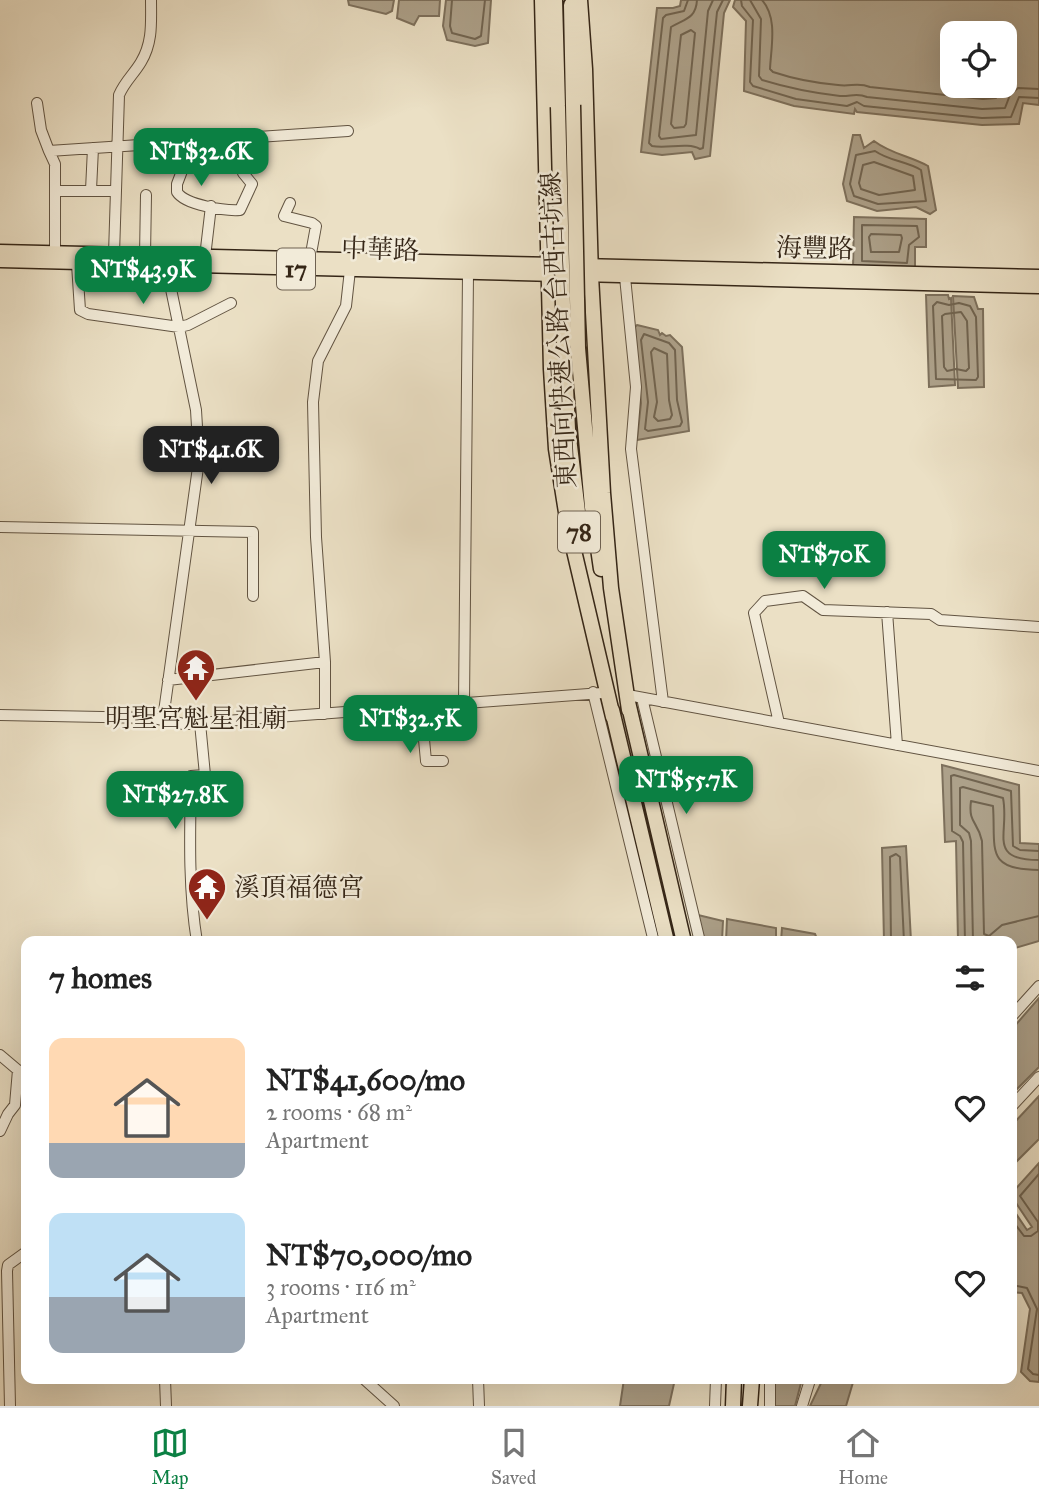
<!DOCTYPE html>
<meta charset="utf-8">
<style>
body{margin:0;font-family:"IM FELL Great Primer","Noto Serif TC",serif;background:#f2f2f2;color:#222;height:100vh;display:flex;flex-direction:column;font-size:26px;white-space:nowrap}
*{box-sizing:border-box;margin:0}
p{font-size:23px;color:#767676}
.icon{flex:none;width:38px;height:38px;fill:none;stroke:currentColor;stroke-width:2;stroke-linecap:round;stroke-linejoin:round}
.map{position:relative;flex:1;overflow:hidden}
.drawer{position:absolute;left:21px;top:936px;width:996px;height:448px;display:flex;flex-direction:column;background:#fff;border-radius:14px;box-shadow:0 7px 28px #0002}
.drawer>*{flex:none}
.buttons{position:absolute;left:940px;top:21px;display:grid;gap:14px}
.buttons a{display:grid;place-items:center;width:77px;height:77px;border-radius:14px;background:#fff;box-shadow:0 7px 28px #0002;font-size:35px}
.price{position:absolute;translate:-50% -60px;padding:0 16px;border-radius:14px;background:#0b8043;color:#fff;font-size:23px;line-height:46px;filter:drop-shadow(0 2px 4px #0008)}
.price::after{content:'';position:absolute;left:50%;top:42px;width:21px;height:16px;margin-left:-10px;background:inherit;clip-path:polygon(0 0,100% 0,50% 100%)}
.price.selected{background:#222;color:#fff}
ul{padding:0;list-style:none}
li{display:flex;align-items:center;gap:21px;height:175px;padding:0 28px}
li span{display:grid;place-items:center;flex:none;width:196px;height:140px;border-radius:14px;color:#555}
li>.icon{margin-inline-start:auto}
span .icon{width:84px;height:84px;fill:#fffc;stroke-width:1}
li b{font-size:30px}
h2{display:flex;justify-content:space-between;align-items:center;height:84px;padding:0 28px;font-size:30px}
.tab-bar{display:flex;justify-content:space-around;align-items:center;height:98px;border-top:2px solid #e0e0e0;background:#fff;font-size:19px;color:#767676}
.tab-bar a{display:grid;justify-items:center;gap:4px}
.tab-bar .selected{color:#0b8043}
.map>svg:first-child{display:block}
</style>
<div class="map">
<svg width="1039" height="1406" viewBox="0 0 1039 1406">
<rect width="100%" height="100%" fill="#ebe0c5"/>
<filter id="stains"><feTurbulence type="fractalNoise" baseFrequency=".00286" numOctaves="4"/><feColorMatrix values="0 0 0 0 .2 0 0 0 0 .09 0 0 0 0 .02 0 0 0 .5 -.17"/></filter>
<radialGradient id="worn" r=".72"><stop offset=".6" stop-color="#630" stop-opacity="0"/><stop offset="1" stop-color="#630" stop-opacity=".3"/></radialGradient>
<path fill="#ada18a" stroke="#7d705c" stroke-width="2" fill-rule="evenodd" d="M 348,0 L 394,0 L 392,11 L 386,14 L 349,5 Z
M 399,0 L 440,0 L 439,16 L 419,16 L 414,25 L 397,18 Z
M 446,0 L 491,0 L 488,43 L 475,46 L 447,40 L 443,26 Z
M 681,0 L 730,0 L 724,13 L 710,156 L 695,159 L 692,152 L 662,155 L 641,152 L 657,8 L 673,8 L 680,6 Z
M 735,0 L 1039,0 L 1039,105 L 1023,103 L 1019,124 L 982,125 L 857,112 L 855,109 L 854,114 L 794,106 L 744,91 L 746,21 L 733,7 ZM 952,33 L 1004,33 L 1004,86 L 952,86 Z
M 853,135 L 860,135 L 864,148 L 874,141 C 891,154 910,156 928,166 L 936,210 L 930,214 L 916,207 L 877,211 L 847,201 L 843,184 Z
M 854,217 L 926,219 L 926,247 L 915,247 L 915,273 L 853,269 Z
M 926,295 L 948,295 L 949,299 L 951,298 L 955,385 L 929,387 Z
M 953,296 L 974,297 L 978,309 L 983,309 L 984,387 L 958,388 Z
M 637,325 L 658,330 L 660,335 L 662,333 L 666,336 L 670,335 L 682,347 L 689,431 L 637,440 L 641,403 L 635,327 Z
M 942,765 L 1019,785 L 1020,843 L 1039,844 L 1039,941 L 1012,949 L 1012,942 L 958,941 L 956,841 L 945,842 Z
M 906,846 L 911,941 L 884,941 L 882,848 Z
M 698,915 L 723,921 L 722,941 L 703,941 Z
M 727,919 L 776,928 L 776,941 L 726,941 Z
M 782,928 L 815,934 L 818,941 L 781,941 Z
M 1039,998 L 1039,1067 L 1012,1094 L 1012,1029 Z
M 1039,1096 L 1039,1139 L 1012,1166 L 1012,1125 Z
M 1039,1163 L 1039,1382 L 1030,1381 L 1021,1372 L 1030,1309 L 1022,1293 L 1012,1292 L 1012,1208 L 1027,1230 L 1032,1227 L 1012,1197 L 1012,1193 Z
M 624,1379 L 675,1379 L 669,1406 L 620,1406 Z
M 773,1379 L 801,1383 L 795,1406 L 773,1406 Z
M 823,1379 L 854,1379 L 846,1406 L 810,1406 Z"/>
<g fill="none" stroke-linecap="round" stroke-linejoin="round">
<path stroke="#716450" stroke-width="2" d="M 452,0 L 450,26 L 452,33 L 475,39 L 481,36 L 485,0
M 688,0 L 684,11 L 666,15 L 663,18 L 649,143 L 652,146 C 667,149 687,142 700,149 L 703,148 L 717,12 L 723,0
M 697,0 C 696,19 684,19 671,27 L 659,136 L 661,139 L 696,135 L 708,11 L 713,0
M 741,0 L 742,6 L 753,20 L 750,82 L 753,86 L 796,99 L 847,106 L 857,102 L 864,106 L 982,118 L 1011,117 L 1019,97 L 1039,98
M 750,0 L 761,19 L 759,76 L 762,80 C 788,88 813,93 840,96 C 850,97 856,92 867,97 L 982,109 L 1005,108 L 1010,95 L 1018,88 L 1039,89
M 762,0 C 778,18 771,47 770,69 L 773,72 C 794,79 815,83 838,85 C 850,87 858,82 870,87 L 983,99 L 996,98 L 1003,86
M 691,30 L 695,33 L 686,124 L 684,127 L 674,128 L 671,124 L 681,35 Z
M 875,151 C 889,161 906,161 921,170 L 926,201 L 878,204 L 854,196 L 850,184 L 856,155 Z
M 874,162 L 913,176 L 915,190 L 879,195 L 861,189 L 859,183 L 863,165 Z
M 862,225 L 917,226 L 919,237 L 909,245 L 907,263 L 862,261 Z
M 871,234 L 901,235 L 902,238 L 899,252 L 871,252 L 869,237 Z
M 937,302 L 949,305 L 959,303 L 970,306 L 976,317 L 978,377 L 976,380 L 936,379 L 933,306 Z
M 961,312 L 967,321 L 969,368 L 966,371 L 956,369 L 947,371 L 944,367 L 942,316 L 945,314 Z
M 644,334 L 669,343 L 675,350 L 677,400 L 682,422 L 680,426 L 648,431 L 645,429 L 648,402 L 641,340 Z
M 654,348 L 667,354 L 669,400 L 672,415 L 670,419 L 658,421 L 654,417 L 657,402 L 651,352 Z
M 1039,870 C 984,870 996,848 993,806 L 971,801 C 968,824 978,821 982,841 L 984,934 L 989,936 L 1002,925 L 1039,916
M 891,942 L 890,857 L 896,854 L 900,857 L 904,942
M 965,942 L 963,842 L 960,836 L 952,831 L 951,776 L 954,775 L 1011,791 L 1013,846 L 1020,850 L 1039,851
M 973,942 L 971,841 L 969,833 L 960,825 L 960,788 L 963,787 L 1003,798 C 1010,833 986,860 1039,860
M 1012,1220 L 1024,1236 L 1031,1236 L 1038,1231 L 1038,1222 L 1020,1196 L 1039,1174
M 1012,1285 L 1027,1288 L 1037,1309 L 1028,1369 L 1033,1374 L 1039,1375"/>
<g stroke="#625442" stroke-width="12">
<path id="minor" d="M 37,103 L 41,130 L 49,151
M 190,150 L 177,184 L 177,192 C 185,205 225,211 240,210 L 252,184 L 243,173
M 91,190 L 93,148
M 56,191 L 116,191
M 290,203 L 284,216 L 312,223 L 316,226 L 310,259
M 55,253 L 55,164 L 49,151 L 348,131
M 114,254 L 119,95 C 125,81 134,74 141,62 C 153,42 151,22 151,0
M 145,256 L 146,195
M 205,257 L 211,206
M 77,264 L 80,310 L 88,314 L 179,327 L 188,325 L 231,303
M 625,277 L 636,387 L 631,449 L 663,702
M 0,527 L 253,532 L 253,596
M 887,612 L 897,745
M 168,680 L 325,662
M 593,692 L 654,942
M 633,696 L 1039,771
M 642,698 L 700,942
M 464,703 L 468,274
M 421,707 L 426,761 L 443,761
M 325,714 L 325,662 L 316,537 L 313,402 L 318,361 L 346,306 L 350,270
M 0,715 L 153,718 L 184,724 L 602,693
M 163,719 L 199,460 L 196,410 L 165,260
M 779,723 L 754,613 L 765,601 L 803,596 L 823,610 L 931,614 L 940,620 L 1039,627
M 197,942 C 188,887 190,832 191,776 L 205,775 L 200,723
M 1012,1016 L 1039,986
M 0,1055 L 26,1077
M 1012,1106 L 1039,1077
M 0,1131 L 8,1114 L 15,1105 L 18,1070
M 165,1379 L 166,1406
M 364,1379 L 394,1406
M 478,1379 L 479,1406
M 10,1406 L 7,1271 L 8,1265 L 26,1252
M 715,1406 L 716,1379
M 770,1406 L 770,1379
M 802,1406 L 810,1380 L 809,1379"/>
</g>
<g stroke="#352617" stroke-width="15">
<path id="major" d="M 0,251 L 556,264
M 0,261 L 556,275
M 581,265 L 1039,276
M 581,275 L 1039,287"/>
</g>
<g stroke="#352617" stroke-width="17">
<path id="highway" d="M 542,0 L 551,369 L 556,449 L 568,525 L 613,717
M 555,0 L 558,107
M 580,0 L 585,69 L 591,276 L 603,493 L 611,588 L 629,710
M 571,5 L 573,105
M 564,345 L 568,429 L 582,545
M 578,348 L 592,507 L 601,569
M 628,702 L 684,942
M 612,710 L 667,942
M 733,1406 L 734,1379
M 750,1406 L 752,1379"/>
</g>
<use href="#minor" stroke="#f2ebd9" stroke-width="10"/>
<use href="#major" stroke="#ebe0c5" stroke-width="12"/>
<use href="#highway" stroke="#ebe0c5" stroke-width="14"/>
<g stroke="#352617" stroke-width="17" stroke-linecap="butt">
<path id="highway-bridge" d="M 573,105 L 578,348
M 558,107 L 564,345"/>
</g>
<use href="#highway-bridge" stroke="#ebe0c5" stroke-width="14"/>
</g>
<defs>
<g id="temple-pin" transform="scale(2.0125)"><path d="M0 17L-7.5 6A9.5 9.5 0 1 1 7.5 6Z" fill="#8f2418" stroke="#f2ebd9"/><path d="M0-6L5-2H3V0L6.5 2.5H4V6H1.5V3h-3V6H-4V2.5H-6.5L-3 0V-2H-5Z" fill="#fff"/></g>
</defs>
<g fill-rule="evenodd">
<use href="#temple-pin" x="196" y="668"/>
<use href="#temple-pin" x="207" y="887"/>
</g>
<g text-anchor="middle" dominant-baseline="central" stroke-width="5" stroke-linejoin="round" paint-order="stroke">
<g fill="#f2ebd9" stroke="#6e6151" stroke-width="2">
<rect x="277" y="248.5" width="38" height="41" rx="5"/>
<rect x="558" y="511.5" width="42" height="41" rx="5"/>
</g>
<g font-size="24" font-weight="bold" fill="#352617">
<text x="296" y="269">17</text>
<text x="579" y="532">78</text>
</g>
<g font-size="26" fill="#352617" stroke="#f2ebd9">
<text transform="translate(815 248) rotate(1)">海豐路</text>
<text transform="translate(380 249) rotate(2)">中華路</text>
<text transform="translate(558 330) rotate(-93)">東西向快速公路 台西古坑線</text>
</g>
<g font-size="26" fill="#352617" stroke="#f2ebd9">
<text x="196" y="718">明聖宮魁星祖廟</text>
<text x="234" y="887" text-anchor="start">溪頂福德宮</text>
</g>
</g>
<rect width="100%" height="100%" filter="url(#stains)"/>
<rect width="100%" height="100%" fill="url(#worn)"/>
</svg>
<div class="buttons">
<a><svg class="icon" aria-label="locate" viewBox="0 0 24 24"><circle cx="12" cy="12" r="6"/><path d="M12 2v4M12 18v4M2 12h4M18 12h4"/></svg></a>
</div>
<b class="price" style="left:201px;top:188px">NT$32.6K</b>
<b class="price" style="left:143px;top:306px">NT$43.9K</b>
<b class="price selected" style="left:211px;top:486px">NT$41.6K</b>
<b class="price" style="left:824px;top:591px">NT$70K</b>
<b class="price" style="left:410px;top:755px">NT$32.5K</b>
<b class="price" style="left:686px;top:816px">NT$55.7K</b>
<b class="price" style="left:175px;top:831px">NT$27.8K</b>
<section class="drawer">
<h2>7 homes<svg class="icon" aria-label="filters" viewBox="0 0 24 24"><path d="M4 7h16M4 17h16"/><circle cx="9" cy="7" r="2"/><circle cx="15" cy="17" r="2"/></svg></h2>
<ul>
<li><span style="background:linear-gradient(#ffd9b3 75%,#9aa5b1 0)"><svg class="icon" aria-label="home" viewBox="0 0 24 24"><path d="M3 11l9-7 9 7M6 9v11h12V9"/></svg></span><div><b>NT$41,600/mo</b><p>2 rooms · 68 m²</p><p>Apartment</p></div><svg class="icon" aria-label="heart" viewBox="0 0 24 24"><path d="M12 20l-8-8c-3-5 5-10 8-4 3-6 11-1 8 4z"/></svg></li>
<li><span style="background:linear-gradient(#bfe0f5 60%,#9aa5b1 0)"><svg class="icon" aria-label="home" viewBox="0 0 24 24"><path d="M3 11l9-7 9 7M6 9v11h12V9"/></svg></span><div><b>NT$70,000/mo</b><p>3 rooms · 116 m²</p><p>Apartment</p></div><svg class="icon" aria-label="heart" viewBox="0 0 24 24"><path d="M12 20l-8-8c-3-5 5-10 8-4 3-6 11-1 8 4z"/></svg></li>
</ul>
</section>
</div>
<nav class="tab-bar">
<a class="selected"><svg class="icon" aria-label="map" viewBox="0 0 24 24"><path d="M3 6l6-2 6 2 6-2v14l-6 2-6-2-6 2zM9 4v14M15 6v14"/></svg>Map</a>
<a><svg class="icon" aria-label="saved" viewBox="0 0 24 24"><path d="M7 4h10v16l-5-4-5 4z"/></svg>Saved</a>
<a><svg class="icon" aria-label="home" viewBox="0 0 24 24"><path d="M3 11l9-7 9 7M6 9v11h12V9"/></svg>Home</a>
</nav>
